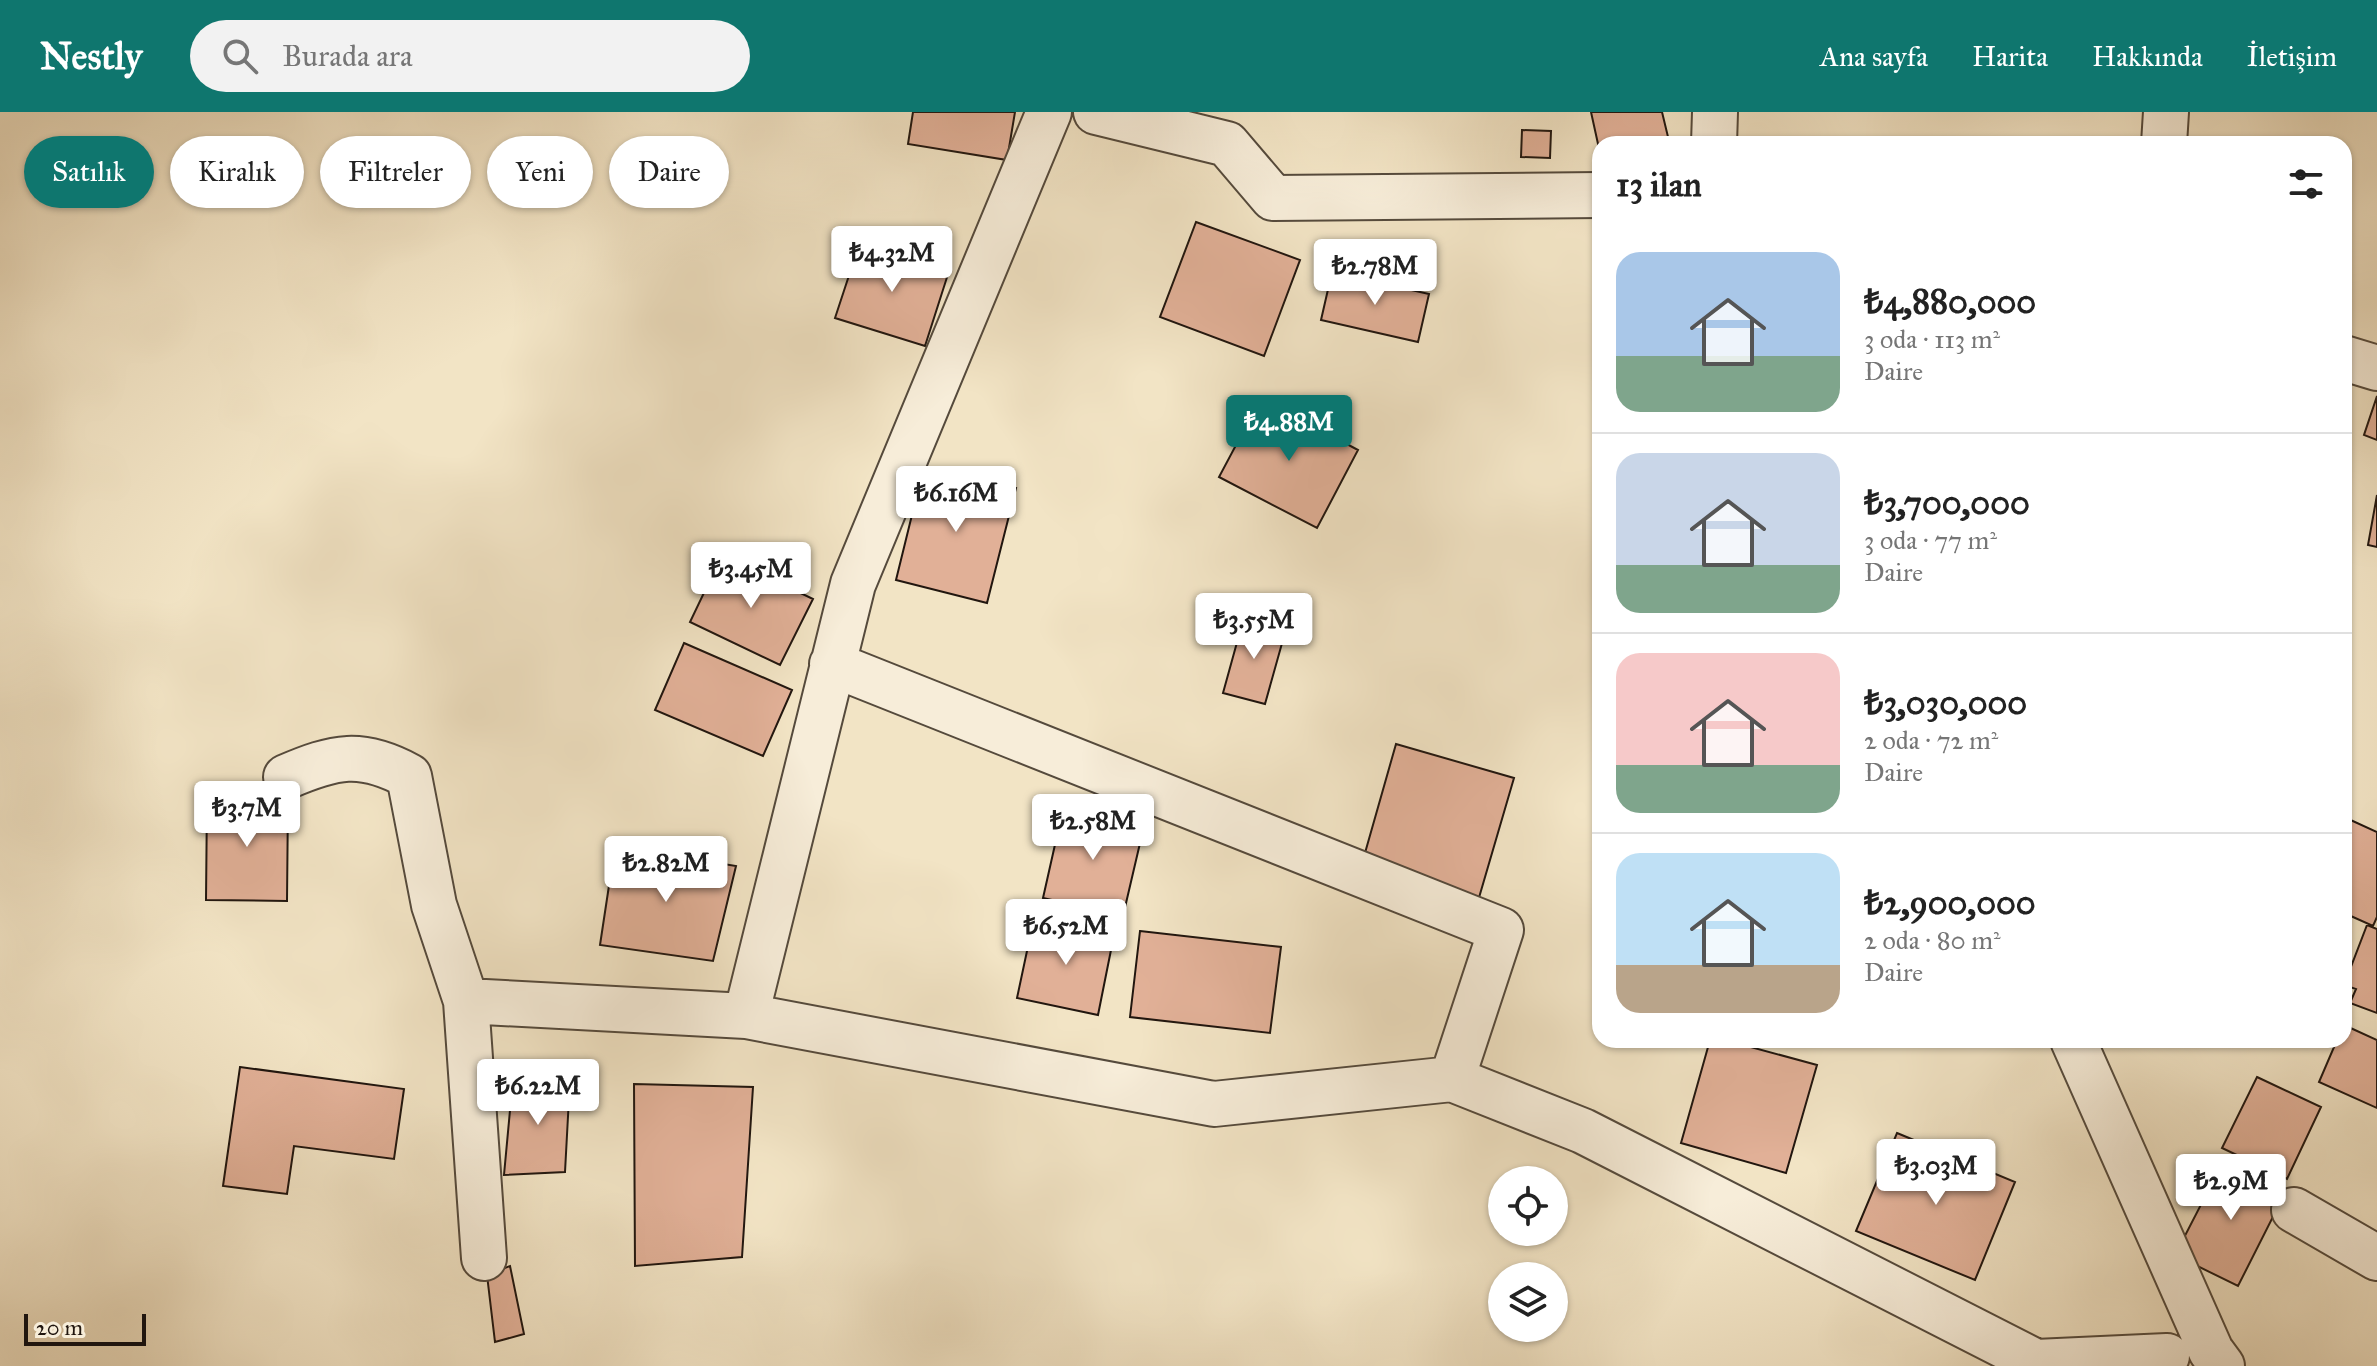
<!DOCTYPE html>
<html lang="tr">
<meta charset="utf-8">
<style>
body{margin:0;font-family:"IM FELL Great Primer",serif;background:#f2f2f2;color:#222;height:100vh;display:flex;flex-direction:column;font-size:30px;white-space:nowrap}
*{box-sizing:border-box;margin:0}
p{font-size:26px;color:#767676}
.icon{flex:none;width:44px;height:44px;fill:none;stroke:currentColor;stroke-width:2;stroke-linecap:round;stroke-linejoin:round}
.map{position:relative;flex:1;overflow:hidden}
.sheet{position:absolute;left:1592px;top:24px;width:760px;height:912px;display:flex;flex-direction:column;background:#fff;border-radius:24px;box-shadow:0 2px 6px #0004}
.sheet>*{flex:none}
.guide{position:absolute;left:24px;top:24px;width:760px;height:72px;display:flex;gap:16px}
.tools{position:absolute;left:1488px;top:1054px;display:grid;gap:16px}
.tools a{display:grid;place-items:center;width:80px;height:80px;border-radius:50%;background:#fff;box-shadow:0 2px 6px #0004;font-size:40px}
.scale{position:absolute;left:24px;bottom:20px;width:122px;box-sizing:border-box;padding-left:8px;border:4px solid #21160f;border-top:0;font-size:22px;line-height:28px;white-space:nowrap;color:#21160f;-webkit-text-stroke:6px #f7edd9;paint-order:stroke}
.price{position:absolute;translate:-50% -68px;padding:0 18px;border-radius:8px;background:#fff;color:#222;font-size:26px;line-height:52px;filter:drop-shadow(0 2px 4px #0008)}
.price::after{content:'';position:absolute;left:50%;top:48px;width:24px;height:18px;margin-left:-12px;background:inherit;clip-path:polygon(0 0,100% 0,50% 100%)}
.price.active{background:#0f766e;color:#fff}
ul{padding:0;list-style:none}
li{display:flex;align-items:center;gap:24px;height:200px;padding:0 24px}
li+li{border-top:2px solid #e0e0e0}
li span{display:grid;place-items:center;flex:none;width:224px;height:160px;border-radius:24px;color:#555}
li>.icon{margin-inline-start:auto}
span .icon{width:96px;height:96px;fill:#fffc;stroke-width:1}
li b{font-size:34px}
h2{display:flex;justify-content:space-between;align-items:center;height:96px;padding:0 24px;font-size:34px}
.chip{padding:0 28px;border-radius:36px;background:#fff;box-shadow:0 2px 6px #0004;font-size:28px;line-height:72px}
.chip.active{background:#0f766e;color:#fff}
header{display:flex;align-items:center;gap:48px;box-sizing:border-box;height:112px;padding:0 40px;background:#0f766e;color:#fff}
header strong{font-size:38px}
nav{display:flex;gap:44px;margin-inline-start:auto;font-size:28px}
.search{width:560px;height:72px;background:#f2f2f2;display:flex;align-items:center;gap:20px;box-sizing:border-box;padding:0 28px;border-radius:44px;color:#767676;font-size:30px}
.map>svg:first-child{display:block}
</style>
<header>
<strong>Nestly</strong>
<div class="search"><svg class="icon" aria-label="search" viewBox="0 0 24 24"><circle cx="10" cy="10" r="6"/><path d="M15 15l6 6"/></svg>Burada ara</div>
<nav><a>Ana sayfa</a><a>Harita</a><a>Hakkında</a><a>İletişim</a></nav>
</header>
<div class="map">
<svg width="2377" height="1254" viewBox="0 0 2377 1254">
<rect width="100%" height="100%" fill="#f2e4c5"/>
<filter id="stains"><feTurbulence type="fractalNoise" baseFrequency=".0025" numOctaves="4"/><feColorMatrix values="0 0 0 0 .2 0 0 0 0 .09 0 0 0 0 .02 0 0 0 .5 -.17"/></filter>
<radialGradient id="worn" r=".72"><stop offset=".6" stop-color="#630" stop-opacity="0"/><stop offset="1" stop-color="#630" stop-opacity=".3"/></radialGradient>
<path fill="#e1b097" stroke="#21160f" stroke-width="2" d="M 913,0 L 1015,0 L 1007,48 L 908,32 Z
M 1591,0 L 1662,0 L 1669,29 L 1600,32 L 1600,41 Z
M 1522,18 L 1551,19 L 1550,46 L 1521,45 Z
M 1196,110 L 1300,148 L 1264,244 L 1160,205 Z
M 860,130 L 949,159 L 925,234 L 835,206 Z
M 1332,160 L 1429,182 L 1418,230 L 1321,208 Z
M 2377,284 L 2377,328 L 2364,323 Z
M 1261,286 L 1358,338 L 1317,416 L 1219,365 Z
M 924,354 L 1016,376 L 987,491 L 896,468 Z
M 2377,383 L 2377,435 L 2368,433 Z
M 722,443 L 813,487 L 780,553 L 690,510 Z
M 1244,505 L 1286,517 L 1265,592 L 1223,581 Z
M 684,531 L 792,578 L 763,644 L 655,598 Z
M 1396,632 L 1514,666 L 1478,789 L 1361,755 Z
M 207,686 L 288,686 L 287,789 L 206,788 Z
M 1063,697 L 1144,714 L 1123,804 L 1043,786 Z
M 2344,705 L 2377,720 L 2377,805 L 2373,814 L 2344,801 Z
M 615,734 L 736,754 L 713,849 L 600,833 Z
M 1034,806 L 1114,823 L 1098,903 L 1017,886 Z
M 2367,813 L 2377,817 L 2377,901 L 2350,891 L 2356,877 L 2344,873 Z
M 1140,819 L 1281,835 L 1270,921 L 1130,905 Z
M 2344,913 L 2377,928 L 2377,996 L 2319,970 L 2337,928 L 2344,928 Z
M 1710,928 L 1725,928 L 1817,953 L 1786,1061 L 1681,1031 Z
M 240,955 L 404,977 L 394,1047 L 294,1034 L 287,1082 L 223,1074 Z
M 2257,965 L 2321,995 L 2287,1067 L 2222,1036 Z
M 513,966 L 570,967 L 565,1060 L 504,1063 Z
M 634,972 L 753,975 L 742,1145 L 635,1154 Z
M 1897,1021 L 2015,1070 L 1975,1168 L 1856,1119 Z
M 2225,1046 L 2287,1077 L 2238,1174 L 2175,1143 Z
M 510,1154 L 524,1222 L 495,1230 L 487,1163 Z"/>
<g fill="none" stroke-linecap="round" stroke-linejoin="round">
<g stroke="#554a3c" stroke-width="48">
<path id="minor" d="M 1096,0 L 1227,32 L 1273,86 L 1600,83
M 1714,32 L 1715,0
M 2164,32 L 2166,0
M 2344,246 L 2377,256
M 832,552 L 1501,818 L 1452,967
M 286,665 C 335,644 361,638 409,664 L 434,793 L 466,889 L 746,904 L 1214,992 L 1452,967 L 1583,1019 L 2036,1250 L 2167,1244
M 466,889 L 484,1146
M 746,904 L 853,472 L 1049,0
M 2073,928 L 2211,1239 L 2222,1254
M 2294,1098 L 2377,1146"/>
</g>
<use href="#minor" stroke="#f7edd9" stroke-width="44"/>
</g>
<rect width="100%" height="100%" filter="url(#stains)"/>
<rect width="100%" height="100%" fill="url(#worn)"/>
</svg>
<div class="tools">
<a><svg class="icon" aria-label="locate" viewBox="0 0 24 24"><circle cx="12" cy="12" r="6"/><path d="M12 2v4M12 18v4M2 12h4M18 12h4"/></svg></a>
<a><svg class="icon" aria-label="layers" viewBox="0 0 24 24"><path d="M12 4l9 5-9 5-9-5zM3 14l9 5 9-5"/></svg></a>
</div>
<div class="scale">20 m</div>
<b class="price" style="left:892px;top:182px">₺4.32M</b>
<b class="price" style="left:1375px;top:195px">₺2.78M</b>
<b class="price active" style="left:1289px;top:351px">₺4.88M</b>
<b class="price" style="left:956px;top:422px">₺6.16M</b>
<b class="price" style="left:751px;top:498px">₺3.45M</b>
<b class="price" style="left:1254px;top:549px">₺3.55M</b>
<b class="price" style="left:247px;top:737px">₺3.7M</b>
<b class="price" style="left:1093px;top:750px">₺2.58M</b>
<b class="price" style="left:666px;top:792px">₺2.82M</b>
<b class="price" style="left:1066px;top:855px">₺6.52M</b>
<b class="price" style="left:538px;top:1015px">₺6.22M</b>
<b class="price" style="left:1936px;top:1095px">₺3.03M</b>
<b class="price" style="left:2231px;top:1110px">₺2.9M</b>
<div class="guide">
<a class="chip active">Satılık</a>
<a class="chip">Kiralık</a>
<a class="chip">Filtreler</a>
<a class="chip">Yeni</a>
<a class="chip">Daire</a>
</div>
<section class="sheet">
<h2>13 ilan<svg class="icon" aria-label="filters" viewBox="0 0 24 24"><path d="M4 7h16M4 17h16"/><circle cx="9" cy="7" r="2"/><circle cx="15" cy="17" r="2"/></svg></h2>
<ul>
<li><span style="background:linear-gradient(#a9c7e8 65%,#7fa58c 0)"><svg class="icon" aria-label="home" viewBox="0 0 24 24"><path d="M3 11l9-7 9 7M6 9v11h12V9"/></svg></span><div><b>₺4,880,000</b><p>3 oda · 113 m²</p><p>Daire</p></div></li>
<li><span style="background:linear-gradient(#c9d6e8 70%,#7fa58c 0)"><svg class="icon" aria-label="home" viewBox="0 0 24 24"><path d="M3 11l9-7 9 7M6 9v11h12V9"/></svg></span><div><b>₺3,700,000</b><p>3 oda · 77 m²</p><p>Daire</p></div></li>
<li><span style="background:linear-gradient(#f6c9c9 70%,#7fa58c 0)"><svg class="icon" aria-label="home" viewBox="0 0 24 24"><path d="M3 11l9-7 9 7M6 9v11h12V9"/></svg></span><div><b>₺3,030,000</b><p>2 oda · 72 m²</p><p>Daire</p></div></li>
<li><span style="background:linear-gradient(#bfe0f5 70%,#b9a48a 0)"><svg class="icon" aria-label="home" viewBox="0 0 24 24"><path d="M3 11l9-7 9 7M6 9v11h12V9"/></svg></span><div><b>₺2,900,000</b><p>2 oda · 80 m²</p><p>Daire</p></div></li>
</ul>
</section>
</div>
